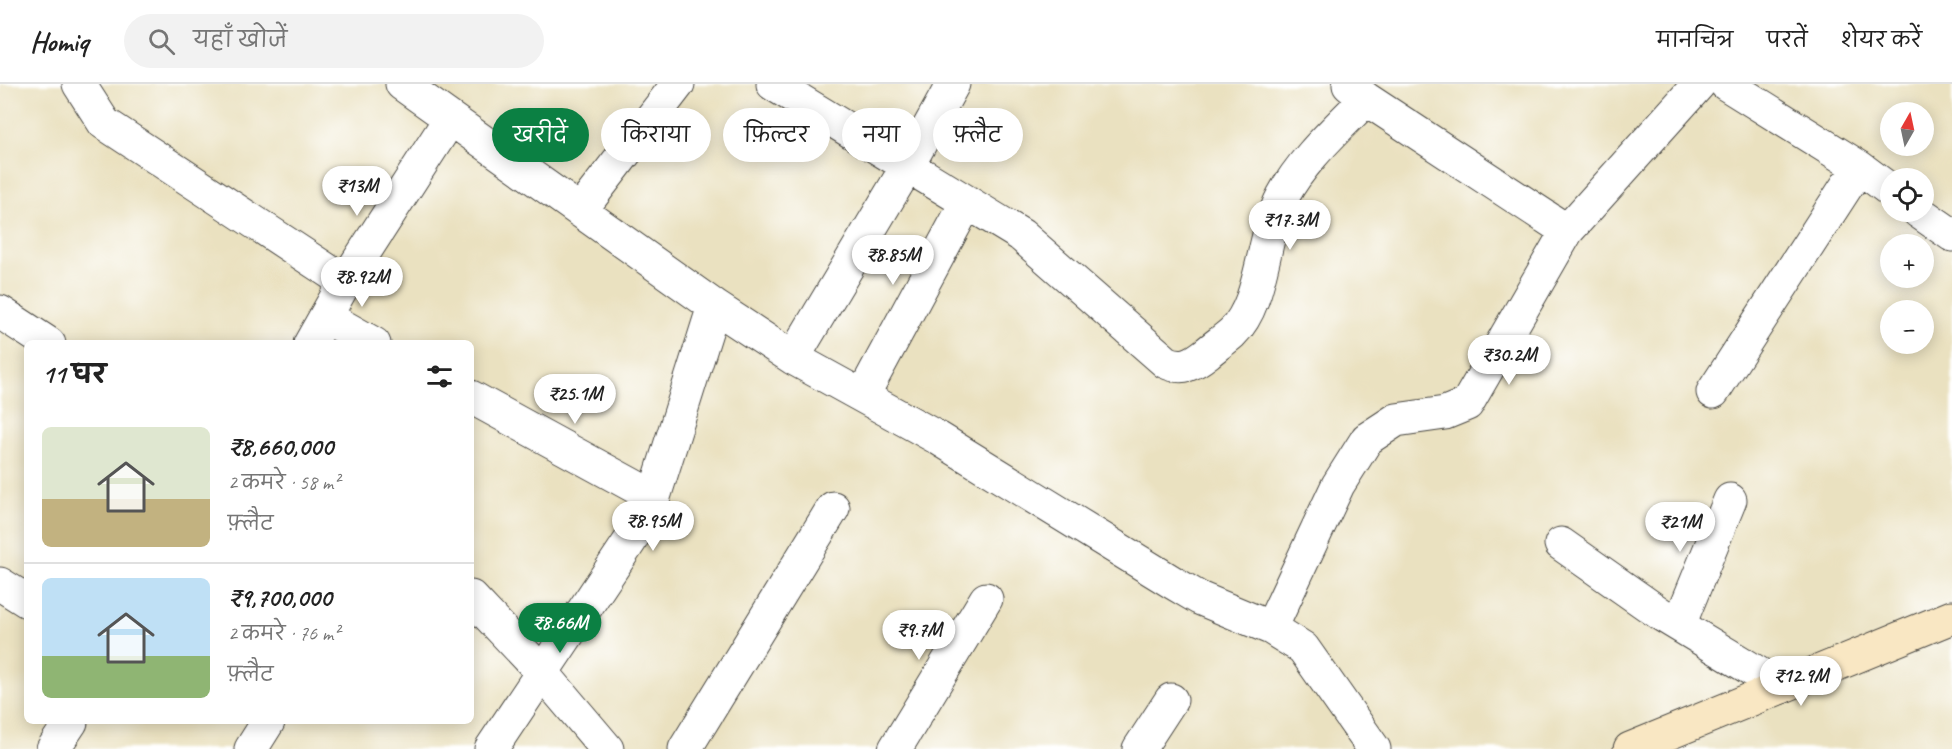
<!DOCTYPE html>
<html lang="hi">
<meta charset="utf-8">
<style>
body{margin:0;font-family:Caveat,"Playpen Sans Deva",sans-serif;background:#f2f2f2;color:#222;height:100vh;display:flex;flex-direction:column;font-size:22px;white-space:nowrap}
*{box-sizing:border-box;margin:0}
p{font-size:20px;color:#767676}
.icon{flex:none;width:33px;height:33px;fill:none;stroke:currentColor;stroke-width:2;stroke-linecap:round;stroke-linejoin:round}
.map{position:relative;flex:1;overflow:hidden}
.sheet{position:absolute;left:24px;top:256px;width:450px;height:384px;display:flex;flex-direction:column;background:#fff;border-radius:9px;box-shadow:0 3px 15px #0003}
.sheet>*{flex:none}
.guide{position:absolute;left:492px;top:24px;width:570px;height:54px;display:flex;gap:12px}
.needle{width:39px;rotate:9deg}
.tools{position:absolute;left:1880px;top:18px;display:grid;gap:12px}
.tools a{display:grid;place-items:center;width:54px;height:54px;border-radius:50%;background:#fff;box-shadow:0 3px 15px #0003;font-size:30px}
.price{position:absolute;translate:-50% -51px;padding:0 14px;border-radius:21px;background:#fff;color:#222;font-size:20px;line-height:39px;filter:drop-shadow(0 2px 3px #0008)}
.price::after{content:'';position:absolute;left:50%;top:36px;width:18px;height:14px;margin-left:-9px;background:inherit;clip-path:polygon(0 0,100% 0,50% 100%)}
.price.selected{background:#0b8043;color:#fff}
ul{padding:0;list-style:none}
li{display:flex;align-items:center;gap:18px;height:150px;padding:0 18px}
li+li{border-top:2px solid #e0e0e0}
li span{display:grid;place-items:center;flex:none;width:168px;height:120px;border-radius:9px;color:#555}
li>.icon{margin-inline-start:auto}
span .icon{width:72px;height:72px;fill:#fffc;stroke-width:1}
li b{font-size:26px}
h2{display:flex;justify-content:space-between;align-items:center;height:72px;padding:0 18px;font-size:26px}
.pill{padding:0 21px;border-radius:27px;background:#fff;box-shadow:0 3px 15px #0003;font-size:21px;line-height:54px}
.pill.selected{background:#0b8043;color:#fff}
header{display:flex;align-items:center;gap:36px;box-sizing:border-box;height:84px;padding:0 30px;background:#fff;border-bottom:2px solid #e0e0e0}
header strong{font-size:28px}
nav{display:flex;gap:33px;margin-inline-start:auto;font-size:21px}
.search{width:420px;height:54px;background:#f2f2f2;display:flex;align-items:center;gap:15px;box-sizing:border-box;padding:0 21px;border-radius:33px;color:#767676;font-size:22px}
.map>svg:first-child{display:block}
</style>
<header>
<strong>Homiq</strong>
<div class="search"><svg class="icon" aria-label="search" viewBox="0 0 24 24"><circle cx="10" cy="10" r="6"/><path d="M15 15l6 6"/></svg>यहाँ खोजें</div>
<nav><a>मानचित्र</a><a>परतें</a><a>शेयर करें</a></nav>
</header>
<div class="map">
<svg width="1952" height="665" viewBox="0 0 1952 665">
<rect width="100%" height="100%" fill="#fff"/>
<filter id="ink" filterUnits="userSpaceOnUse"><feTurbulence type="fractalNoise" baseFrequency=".0167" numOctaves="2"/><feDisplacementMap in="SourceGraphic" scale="12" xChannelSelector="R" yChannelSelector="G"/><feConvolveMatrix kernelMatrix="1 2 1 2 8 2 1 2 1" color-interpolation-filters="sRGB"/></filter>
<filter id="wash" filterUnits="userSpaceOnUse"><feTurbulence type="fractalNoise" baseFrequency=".008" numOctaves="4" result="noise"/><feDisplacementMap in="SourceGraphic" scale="24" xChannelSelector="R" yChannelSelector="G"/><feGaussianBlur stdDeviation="1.35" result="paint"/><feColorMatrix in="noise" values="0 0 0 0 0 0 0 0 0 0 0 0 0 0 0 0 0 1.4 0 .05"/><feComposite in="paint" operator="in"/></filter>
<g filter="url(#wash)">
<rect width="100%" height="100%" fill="#eae1c0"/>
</g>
<g filter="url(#ink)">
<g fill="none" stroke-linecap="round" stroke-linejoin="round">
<g stroke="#484641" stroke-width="35">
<path id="street" d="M 79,0 L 104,39 L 345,198
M 402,0 L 714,222 L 793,274 L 938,354 L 1172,498 L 1199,514 L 1271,544 L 1303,564 L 1374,665
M 773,0 L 1021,151 L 1166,278 C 1183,286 1193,280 1207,269 C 1215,262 1224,256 1232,249 C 1264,218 1261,153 1283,112 C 1303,75 1336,46 1366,15
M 1349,1 L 1366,15 L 1567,147
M 1859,83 L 1890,106
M 580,127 L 678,0
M 1919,128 L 1952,151
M 0,228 L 49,260
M 326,233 L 374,260
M 310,260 L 345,198 L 450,35
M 793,274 L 907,83 L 953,0
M 1713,308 L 1859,83 L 1726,0
M 863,311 L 967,118
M 471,313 L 654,413
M 1561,460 L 1662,531 L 1781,603
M 0,500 L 27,517
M 471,513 L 541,587 L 607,665
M 1679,541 L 1730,416
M 1271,544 L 1338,401 L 1367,355 L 1396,336 L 1445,329 L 1467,320 L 1567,147 L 1699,0
M 53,665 L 71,638
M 251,665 L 268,638
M 491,665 L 630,457 L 654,413 L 714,222
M 685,665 L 833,424
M 895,665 L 986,515
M 1139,665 L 1171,616"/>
</g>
<g stroke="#484641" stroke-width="35">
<path id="secondary" d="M 1630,665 L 1952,533"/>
</g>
<use href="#street" stroke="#fff" stroke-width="33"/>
<use href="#secondary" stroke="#f9e7c3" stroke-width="33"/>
</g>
</g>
</svg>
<div class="tools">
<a><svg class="needle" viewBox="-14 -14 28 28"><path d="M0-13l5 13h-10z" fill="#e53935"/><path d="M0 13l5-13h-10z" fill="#767676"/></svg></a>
<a><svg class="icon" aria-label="locate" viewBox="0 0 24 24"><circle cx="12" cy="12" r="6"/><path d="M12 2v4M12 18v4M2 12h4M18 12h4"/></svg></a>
<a>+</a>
<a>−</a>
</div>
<b class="price" style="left:357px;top:133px">₹13M</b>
<b class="price" style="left:1290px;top:167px">₹17.3M</b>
<b class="price" style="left:893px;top:202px">₹8.85M</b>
<b class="price" style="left:362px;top:224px">₹8.92M</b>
<b class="price" style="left:1509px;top:302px">₹30.2M</b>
<b class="price" style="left:575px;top:341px">₹25.1M</b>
<b class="price" style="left:653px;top:468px">₹8.95M</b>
<b class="price" style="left:1680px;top:469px">₹21M</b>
<b class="price selected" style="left:560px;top:570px">₹8.66M</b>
<b class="price" style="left:919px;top:577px">₹9.7M</b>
<b class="price" style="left:1801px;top:623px">₹12.9M</b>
<div class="guide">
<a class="pill selected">खरीदें</a>
<a class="pill">किराया</a>
<a class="pill">फ़िल्टर</a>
<a class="pill">नया</a>
<a class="pill">फ़्लैट</a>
</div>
<section class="sheet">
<h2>11 घर<svg class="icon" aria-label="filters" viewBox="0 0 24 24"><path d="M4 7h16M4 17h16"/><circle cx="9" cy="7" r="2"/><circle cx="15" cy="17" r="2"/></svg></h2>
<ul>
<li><span style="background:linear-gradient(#dfe7d0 60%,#c2b280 0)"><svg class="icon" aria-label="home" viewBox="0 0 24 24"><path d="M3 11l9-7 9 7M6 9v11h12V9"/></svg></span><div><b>₹8,660,000</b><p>2 कमरे · 58 m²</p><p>फ़्लैट</p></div></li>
<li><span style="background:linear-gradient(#bfe0f5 65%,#8fb573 0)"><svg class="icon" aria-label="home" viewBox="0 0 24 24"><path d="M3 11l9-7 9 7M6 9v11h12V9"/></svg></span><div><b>₹9,700,000</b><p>2 कमरे · 76 m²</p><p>फ़्लैट</p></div></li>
</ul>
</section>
</div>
